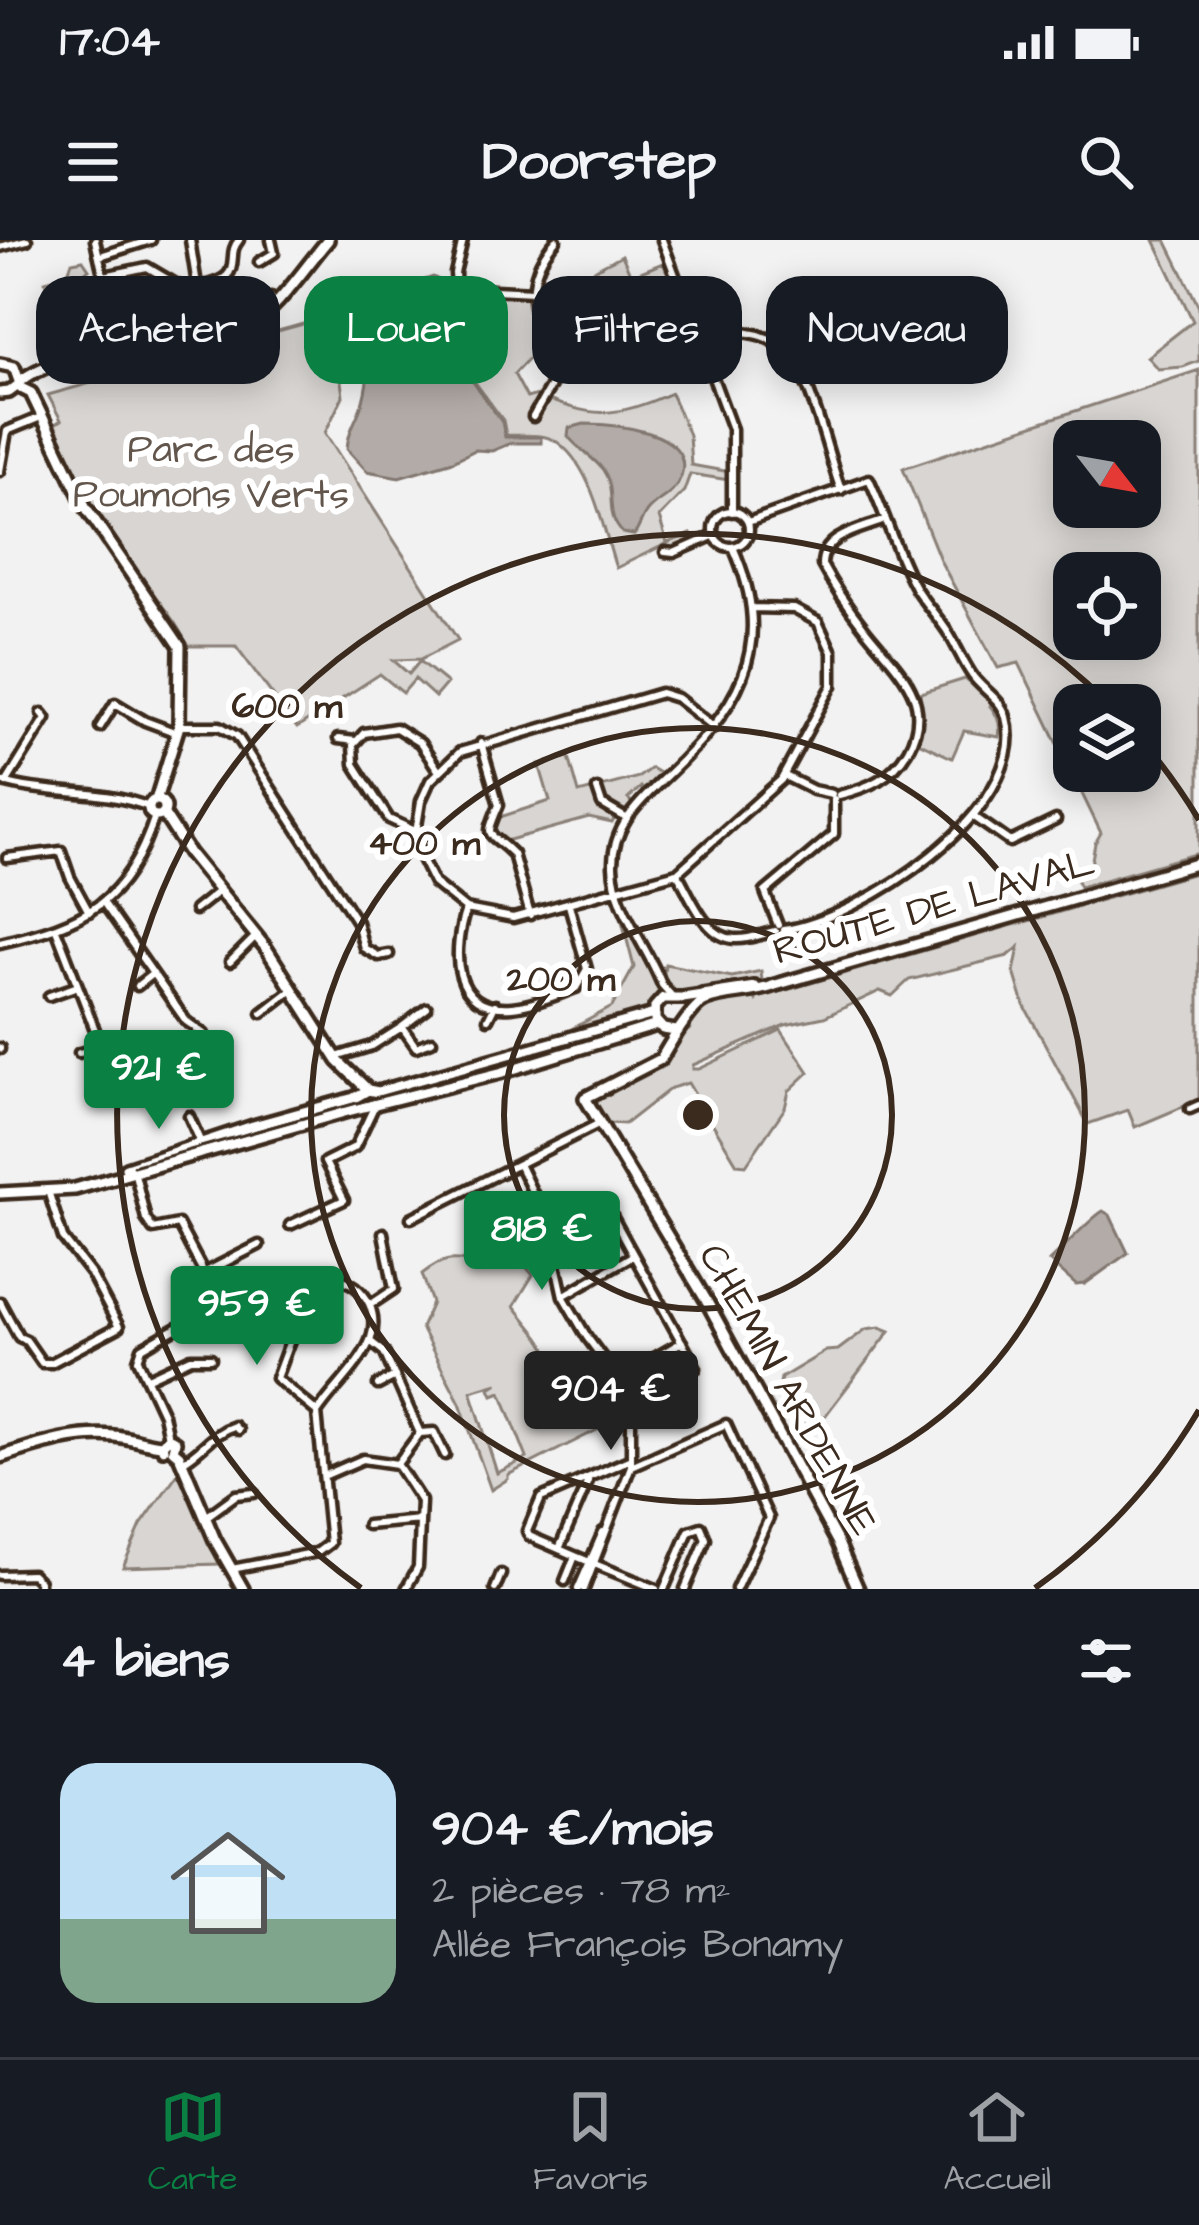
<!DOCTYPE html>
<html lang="fr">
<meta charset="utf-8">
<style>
body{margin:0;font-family:"Architects Daughter",sans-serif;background:#20242c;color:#f1f3f6;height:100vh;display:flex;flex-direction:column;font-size:45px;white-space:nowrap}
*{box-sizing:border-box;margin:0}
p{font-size:39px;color:#9ea1a6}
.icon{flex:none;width:66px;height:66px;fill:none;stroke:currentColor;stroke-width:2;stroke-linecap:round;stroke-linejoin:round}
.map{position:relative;height:1349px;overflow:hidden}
.sheet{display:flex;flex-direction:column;background:#171b24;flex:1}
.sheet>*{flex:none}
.hud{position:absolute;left:36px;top:36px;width:1128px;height:108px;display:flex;gap:24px}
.needle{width:78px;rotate:121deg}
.fabs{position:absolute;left:1053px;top:180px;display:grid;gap:24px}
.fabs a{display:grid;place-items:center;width:108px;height:108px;border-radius:24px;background:#171b24;box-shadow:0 6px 30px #0003;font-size:60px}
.price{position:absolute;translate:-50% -102px;padding:0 27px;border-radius:12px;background:#0b8043;color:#fff;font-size:39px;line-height:78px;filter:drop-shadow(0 3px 6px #0008)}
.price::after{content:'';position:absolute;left:50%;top:72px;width:36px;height:27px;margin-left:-18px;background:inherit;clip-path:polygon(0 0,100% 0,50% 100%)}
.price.active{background:#222;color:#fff}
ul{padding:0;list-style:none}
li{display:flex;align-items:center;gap:36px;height:300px;padding:0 60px}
li span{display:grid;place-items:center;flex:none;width:336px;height:240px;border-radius:36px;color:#555}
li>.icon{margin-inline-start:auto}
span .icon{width:144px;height:144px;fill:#fffc;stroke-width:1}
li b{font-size:51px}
h2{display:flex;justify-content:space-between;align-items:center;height:144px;padding:0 60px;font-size:51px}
.tag{padding:0 42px;border-radius:36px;background:#171b24;box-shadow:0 6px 30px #0003;font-size:42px;line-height:108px}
.tag.active{background:#0b8043;color:#fff}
.status{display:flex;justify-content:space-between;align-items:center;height:84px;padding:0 60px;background:#171b24;direction:ltr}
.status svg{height:33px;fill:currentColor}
header{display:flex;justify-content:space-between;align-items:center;height:156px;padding:0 60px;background:#171b24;font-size:54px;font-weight:700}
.menu{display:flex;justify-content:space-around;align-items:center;height:168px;border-top:3px solid #363941;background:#171b24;font-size:33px;color:#9ea1a6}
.menu a{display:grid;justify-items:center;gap:6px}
.menu .active{color:#0b8043}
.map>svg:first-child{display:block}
</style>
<div class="status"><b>17:04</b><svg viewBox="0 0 49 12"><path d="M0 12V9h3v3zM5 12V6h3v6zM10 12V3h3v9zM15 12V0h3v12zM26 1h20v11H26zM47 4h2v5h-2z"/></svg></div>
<header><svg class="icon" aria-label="menu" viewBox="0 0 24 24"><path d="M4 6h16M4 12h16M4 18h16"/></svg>Doorstep<svg class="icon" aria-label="search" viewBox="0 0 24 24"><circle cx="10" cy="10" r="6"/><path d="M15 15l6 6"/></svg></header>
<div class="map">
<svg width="1199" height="1349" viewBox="0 0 1199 1349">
<rect width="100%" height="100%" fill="#f3f2f2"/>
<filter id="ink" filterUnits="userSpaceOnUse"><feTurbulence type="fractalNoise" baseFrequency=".00833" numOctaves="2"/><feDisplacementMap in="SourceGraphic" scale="24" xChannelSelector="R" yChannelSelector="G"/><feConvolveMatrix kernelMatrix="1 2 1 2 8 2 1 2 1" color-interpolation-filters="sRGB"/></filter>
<g filter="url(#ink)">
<path fill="#d8d5d2" stroke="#8a8078" stroke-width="3" fill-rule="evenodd" d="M 1154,0 L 1166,0 L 1199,67 L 1199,121 L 1183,127 L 1158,129 L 1147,117 L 1193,81 Z
M 622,15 L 631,36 L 663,23 L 671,40 L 638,54 L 643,69 L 615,81 L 596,80 L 581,63 C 576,31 600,28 622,15 Z
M 83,20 L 89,29 L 69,45 L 75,55 L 81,54 L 87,64 L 80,67 L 81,72 L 96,71 L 97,81 L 85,89 L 69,79 L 55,92 L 53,87 L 47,89 L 46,81 L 51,78 L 45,41 L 67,35 L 72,22 Z
M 443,42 L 456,57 L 526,57 L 530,82 L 543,103 L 514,134 L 527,158 L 537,155 C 591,179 617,178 671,153 L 689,195 L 691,225 L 730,232 L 729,240 L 690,234 L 684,251 L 659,277 L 667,303 L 691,294 L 694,302 L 672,310 L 666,304 L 616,328 C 603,289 592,223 554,200 C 540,193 521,196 506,195 L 503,180 L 460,122 L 435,64 Z
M 332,76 L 343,156 L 325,193 L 458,400 L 421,419 L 393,420 L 409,434 L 420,421 L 447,443 L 435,457 L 415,439 L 403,453 L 380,434 L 297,488 L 236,406 L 188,406 C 170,368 138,340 114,306 C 88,269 70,227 52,186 L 61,180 L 48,155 Z
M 1199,130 L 1199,613 L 1080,647 L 1074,635 L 1091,625 L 1095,603 L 1101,593 L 1019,423 L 998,428 L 941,322 L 903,228 ZM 1074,201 L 1140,201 L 1140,267 L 1074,267 ZM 1140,333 L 1140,399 L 1074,399 L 1074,333 ZM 1140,465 L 1140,531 L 1074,531 L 1074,465 Z
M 965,439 L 993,461 L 990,466 C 998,475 1001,485 999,497 L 964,491 L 952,518 L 916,501 L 921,486 L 920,453 Z
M 569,517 L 579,553 L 639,537 L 651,528 L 661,534 L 645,552 L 641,547 L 628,559 L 633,564 L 624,574 L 619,571 L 612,583 L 589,578 L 502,602 L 491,593 L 494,579 L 550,561 L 539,524 Z
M 1199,632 L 1199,860 L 1135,887 L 1128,870 L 1088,884 L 1024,765 L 1014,732 L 1019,707 L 1008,716 L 909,740 L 892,756 L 880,751 L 824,777 L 785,785 L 693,825 L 693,829 L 699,829 L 781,790 L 809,832 L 789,851 L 785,868 L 746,925 L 737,924 L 688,843 L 671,848 L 625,884 L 608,883 L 597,864 L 598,857 L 664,821 L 674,798 L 689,790 L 700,766 L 717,760 L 754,756 L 756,760 L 759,754 L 769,755 Z
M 619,669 C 629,683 662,738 658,754 C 656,761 650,766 647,772 L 566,795 L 566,792 L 612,767 L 634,727 Z
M 665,724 L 732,737 L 761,731 L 762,741 L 713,746 L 688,755 L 669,749 L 663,742 Z
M 499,1005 L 527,1015 L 527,1028 L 533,1035 L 514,1066 L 539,1097 L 599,1189 L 508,1235 L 508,1239 L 491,1250 L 460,1163 L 421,1088 L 432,1063 L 422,1034 C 442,1018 452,1017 476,1023 ZM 498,1143 L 490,1148 L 493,1155 L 501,1152 L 527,1218 L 497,1233 L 471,1151 Z
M 880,1087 L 890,1091 L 809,1197 L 779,1148 L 781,1138 L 826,1111 L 838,1110 L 866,1089 Z
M 178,1233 L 219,1324 L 123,1327 L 141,1285 Z"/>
<path fill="#b2aba7" stroke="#827770" stroke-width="3" d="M 433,37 L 441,41 L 433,63 L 458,121 L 502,182 L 505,197 L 541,197 L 541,203 L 511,203 L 492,211 L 475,210 L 453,221 L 399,237 L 367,231 L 347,209 C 348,190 358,178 363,161 C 373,124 368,97 346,66 Z
M 584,184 C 612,184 696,190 681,236 C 674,255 660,257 648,270 C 641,278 640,288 634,295 L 623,293 C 603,274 618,251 603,230 C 594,217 578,210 568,196 L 569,188 Z
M 1103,971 L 1110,975 L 1128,1013 L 1085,1044 L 1076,1045 L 1049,1021 C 1062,1009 1092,977 1103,971 Z"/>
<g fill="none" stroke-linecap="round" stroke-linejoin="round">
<g stroke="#3b2a1e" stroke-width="15">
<path id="street" d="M 95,0 L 116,90 L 116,104
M 463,0 L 455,33 L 456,48 L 533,52
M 556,0 C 539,19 530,41 535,67 C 538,85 549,101 564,112 C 632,161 713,54 782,107 C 811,130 827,214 841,250
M 662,0 L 732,189 L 732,272
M 0,7 L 27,0
M 100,16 L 151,0
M 259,22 L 274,13 L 271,0
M 104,36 L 147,27 L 186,50 C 199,46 227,44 231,29 C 235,16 230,11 239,0
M 138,62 L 142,84
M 201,70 L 210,76 L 213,90 L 240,86 L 271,58
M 116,90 L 168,81 L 201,70 L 190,0
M 772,101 L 787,70
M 533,177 L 568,115
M 0,231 L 7,191 L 41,177
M713 289a18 18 0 1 1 36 0a18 18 0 1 1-36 0Z
M 748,282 L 869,239 C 886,275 896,314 916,349 C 926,365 939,378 949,394 C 957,407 963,422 972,435 C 982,450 1001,458 1006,477 C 1031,570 859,680 783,690
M 665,312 L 674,313 L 715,295
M 179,486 L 220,486 L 237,496 L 357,682 L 364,708 L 378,716 L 389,714
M 100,487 L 115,463 L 145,481 L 177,493
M 714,487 L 677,458 L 661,453 L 460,512 L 430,541 L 421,561 L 416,592 L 420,615 L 434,643 L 466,669 L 513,678 L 677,633 L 781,540 L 832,446 L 832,412 L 818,382 L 794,369 L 751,368
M 338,499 L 355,501
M 481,503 L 499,565 C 483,602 489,589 513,614 L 530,675
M 785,536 L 813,550 L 832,554
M 0,541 C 49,556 100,548 149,567
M 6,543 L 46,478 L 42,473
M 597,549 L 602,564 L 626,578
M 839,555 C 868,548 892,538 908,510 C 937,458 893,426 864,388 C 849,369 833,346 822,325 C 822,296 859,290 882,281
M 973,576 L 1010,602 L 1056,580
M 415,591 L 389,579 L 354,524 L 353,505 L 364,493 L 396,488 L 420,503 L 438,530
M 7,618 L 61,611 L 70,637 L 89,672
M 677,633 C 691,656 705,698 735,699 C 748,700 762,694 775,691
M 103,662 L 186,781 L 204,794
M 466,669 C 452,710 450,772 512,767 C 534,765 556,755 576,748 L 587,729 L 569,665
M 195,670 L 220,650
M 778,685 L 765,652 L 834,594 L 834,559
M 56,689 L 102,808 L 127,803
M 0,703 C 85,683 126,664 155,576
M 230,722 L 257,695
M 137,746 L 151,735
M 671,755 L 662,745 C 648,707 614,668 613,626 C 612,589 636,565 661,541 C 736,471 779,411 733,307
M 49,756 L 78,746
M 262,773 L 293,749
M 488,779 L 495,765
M 402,787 L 427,768
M 0,808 L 0,809
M 79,813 L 102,808
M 336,817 L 372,806 L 402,787 L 416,807 L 432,801
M 1190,869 L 1199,865
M 189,876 L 201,903
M 519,924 L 546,980 L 563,1056 L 587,1097 L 618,1139 L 631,1182 L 631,1226 L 584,1349
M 134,930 L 146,979 L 153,989 L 178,984 L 204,1033 L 259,1005
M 612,976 L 696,1128 L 650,1153
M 411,978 L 600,883
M 290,985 L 344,960 L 325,922 L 355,907 L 374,867
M 298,1043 L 305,1060 L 276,1138 L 317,1172
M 563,1056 L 632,1016
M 0,1062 L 19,1097 L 26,1100 L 42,1123 L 51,1123 L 119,1087 L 91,1034 L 63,998 L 49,954
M 370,1065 L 394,1049 L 383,993
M 370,1101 L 384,1112 L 420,1193 L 397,1224
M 148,1138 L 191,1118 L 211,1118
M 618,1139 L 682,1102
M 378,1145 L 395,1136
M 420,1193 L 434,1192 L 445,1215
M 168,1198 L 163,1174 L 138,1120 L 142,1108 C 184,1083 322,1002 363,1054 C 373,1066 376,1083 371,1098 C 361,1125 332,1150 317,1173 L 330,1303 L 318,1312 L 232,1329
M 182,1222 C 202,1211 212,1193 234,1186 L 238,1190
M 631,1226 L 726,1184 L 769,1278 L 736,1349
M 326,1235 L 363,1219 L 397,1224 L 421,1261 L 418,1327 L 406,1349
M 206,1277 L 236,1255 L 254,1253
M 367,1285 L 420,1280
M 559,1309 L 529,1296 L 527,1291 L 541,1258 L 631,1219
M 575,1316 L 559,1309 L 588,1241
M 0,1335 L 32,1334 L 39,1341 L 39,1349
M 565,1341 L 575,1316 L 656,1349
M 495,1349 L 501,1334
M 578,1349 L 603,1292
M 664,1349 L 689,1291 L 701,1287 L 706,1299 L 685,1349"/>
</g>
<g stroke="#3b2a1e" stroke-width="18">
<path id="secondary" d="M 0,124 L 14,127 L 19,141
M 19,142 C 83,94 176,126 245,89 C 277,71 304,28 328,0
M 17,146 L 31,153 L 85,266 L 180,406 L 179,486 L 156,560
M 0,153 L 9,152 L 17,146
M149 568a8 8 0 1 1 16 0a8 8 0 1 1-16 0Z
M 163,573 L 189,613 L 266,708 L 338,821 L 368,850
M 772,746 L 1199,623
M 773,746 C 751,754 726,752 706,760 C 692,765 669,805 661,819 L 585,858 L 706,1060 L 838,1303 L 858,1349
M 676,791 L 663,789 L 655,780 L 655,767 L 663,758 L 683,758 L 755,747
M 126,928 L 253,886 L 354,858 L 368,850 L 378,852 L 654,774
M 0,953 L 75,949 L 348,871 L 503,832 L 657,785
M 162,1205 L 168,1198 L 175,1202 L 173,1210 L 179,1215 L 215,1300 L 243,1349
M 0,1217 C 38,1205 73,1192 114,1196 C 130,1197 145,1204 162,1205 L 163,1209"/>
</g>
<use href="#street" stroke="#fff" stroke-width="6"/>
<use href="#secondary" stroke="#fff" stroke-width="9"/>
<path stroke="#3b2a1e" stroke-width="3" d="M 133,926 L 634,785"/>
</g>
</g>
<g fill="none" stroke="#3b2a1e" stroke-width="6">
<circle cx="698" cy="875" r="194"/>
<circle cx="698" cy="875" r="387"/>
<path d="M1199 1170A581 581 0 0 1 1035 1348M361 1348A581 581 0 1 1 1109 464M1143 502A581 581 0 0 1 1199 580"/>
</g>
<g text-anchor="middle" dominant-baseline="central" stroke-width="12" stroke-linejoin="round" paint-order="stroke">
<g font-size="39" fill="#62554b" stroke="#fff">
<text x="211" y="211">Parc des<tspan x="211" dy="45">Poumons Verts</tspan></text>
</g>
<g font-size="39" fill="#3b2a1e" stroke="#fff">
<text transform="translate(934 668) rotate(-16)">ROUTE DE LAVAL</text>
<text transform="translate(787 1150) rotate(61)">CHEMIN ARDENNE</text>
</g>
</g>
<circle cx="698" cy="875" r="18" fill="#3b2a1e" stroke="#fff" stroke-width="6"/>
<g font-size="36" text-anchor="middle" font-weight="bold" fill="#3b2a1e" stroke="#fff" stroke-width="12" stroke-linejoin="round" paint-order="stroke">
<text x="287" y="477">600 m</text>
<text x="424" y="614">400 m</text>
<text x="561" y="750">200 m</text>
</g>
</svg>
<div class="fabs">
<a><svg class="needle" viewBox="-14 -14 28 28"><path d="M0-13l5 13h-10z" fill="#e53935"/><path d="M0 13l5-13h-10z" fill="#9ea1a6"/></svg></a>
<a><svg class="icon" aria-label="locate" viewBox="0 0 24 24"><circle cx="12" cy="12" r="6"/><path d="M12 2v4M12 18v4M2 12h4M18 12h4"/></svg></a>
<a><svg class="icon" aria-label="layers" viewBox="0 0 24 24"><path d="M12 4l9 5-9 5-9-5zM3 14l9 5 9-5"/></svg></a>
</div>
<b class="price" style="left:159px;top:892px">921 €</b>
<b class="price" style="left:542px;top:1053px">818 €</b>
<b class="price" style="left:257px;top:1128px">959 €</b>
<b class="price active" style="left:611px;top:1213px">904 €</b>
<div class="hud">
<a class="tag">Acheter</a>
<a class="tag active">Louer</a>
<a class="tag">Filtres</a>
<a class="tag">Nouveau</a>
</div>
</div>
<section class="sheet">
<h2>4 biens<svg class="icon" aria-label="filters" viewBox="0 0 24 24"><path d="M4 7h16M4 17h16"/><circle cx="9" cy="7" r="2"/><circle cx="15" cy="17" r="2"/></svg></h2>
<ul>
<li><span style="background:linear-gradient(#bfe0f5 65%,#7fa58c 0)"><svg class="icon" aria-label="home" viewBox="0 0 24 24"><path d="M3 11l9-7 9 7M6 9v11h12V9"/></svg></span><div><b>904 €/mois</b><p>2 pièces · 78 m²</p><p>Allée François Bonamy</p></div></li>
</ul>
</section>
<nav class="menu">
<a class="active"><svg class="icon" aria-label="map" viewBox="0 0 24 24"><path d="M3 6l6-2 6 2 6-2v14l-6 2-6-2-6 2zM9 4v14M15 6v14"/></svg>Carte</a>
<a><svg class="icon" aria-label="saved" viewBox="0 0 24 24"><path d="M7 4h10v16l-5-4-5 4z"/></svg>Favoris</a>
<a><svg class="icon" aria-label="home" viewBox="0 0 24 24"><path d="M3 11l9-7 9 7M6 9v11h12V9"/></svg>Accueil</a>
</nav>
